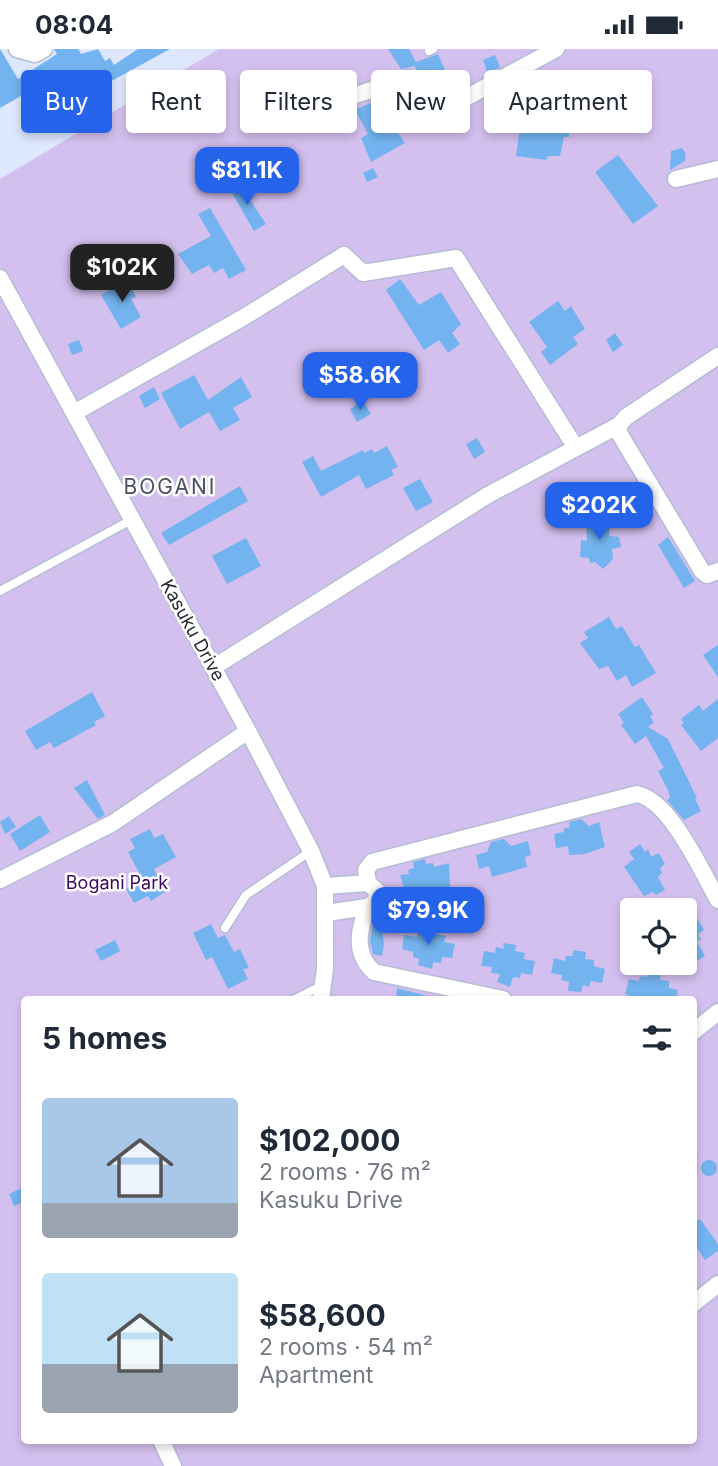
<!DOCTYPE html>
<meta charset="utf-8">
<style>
body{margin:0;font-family:Inter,sans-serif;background:#f2f2f3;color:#1f2937;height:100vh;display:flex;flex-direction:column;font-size:26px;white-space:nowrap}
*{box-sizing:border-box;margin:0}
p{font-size:23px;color:#747a83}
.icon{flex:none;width:38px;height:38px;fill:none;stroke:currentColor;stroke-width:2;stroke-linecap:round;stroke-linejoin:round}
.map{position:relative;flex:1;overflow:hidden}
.panel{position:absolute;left:21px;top:947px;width:676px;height:448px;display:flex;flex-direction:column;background:#fff;border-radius:7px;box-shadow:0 4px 10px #0003}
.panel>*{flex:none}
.top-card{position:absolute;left:21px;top:21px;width:677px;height:63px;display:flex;gap:14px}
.tools{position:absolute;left:620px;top:849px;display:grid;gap:14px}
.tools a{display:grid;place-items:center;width:77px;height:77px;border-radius:7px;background:#fff;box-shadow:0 4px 10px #0003;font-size:35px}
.price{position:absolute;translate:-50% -60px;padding:0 16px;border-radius:14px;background:#2563eb;color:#fff;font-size:23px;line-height:46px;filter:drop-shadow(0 2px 4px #0008)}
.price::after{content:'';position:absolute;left:50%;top:42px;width:21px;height:16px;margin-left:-10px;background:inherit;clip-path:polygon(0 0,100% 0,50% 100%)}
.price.on{background:#222;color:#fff}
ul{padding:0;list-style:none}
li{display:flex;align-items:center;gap:21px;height:175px;padding:0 21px}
li span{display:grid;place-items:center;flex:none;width:196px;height:140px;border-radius:7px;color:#555}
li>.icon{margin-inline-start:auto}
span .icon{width:84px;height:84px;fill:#fffc;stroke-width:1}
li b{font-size:30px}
h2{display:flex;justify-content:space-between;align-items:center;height:84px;padding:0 21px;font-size:30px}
.chip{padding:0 24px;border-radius:7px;background:#fff;box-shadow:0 4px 10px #0003;font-size:24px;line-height:63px}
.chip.on{background:#2563eb;color:#fff}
.status{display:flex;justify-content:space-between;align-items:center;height:49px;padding:0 35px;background:#fff;direction:ltr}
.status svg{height:19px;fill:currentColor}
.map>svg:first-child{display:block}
</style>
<div class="status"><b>08:04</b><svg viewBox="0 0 49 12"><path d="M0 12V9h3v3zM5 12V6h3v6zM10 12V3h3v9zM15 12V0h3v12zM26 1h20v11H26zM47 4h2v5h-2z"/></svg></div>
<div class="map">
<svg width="718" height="1417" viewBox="0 0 718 1417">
<rect width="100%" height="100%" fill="#dde7fe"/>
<path fill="#d4c0ef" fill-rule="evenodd" d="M 219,0 L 718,0 L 718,1417 L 0,1417 L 0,130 ZM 632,861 L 684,861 L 684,914 L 632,914 ZM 24,950 L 693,950 L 693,1391 L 24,1391 Z"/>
<path fill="#73b3ef" d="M 0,0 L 18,30 L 57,5 L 54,0 L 78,0 L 81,5 L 98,0 L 105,12 L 110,9 L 114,16 L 138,0 L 170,0 L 86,46 L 94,61 L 66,78 L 62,78 L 52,62 L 73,49 L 57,24 L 36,37 L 45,51 L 35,58 L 26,44 L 0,59 Z
M 388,0 L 409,0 L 416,13 L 438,5 L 452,37 L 440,42 L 427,36 L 414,17 L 401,20 Z
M 495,6 L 500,18 L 488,25 L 483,11 Z
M 566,41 L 573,43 L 570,63 L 575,63 L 574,77 L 570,77 L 569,88 L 564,88 L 560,107 L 548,107 L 546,111 L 516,107 L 520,78 L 556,82 L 559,61 Z
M 379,50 L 385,61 L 382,62 L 405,94 L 371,113 L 361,89 L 368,85 L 355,61 Z
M 682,99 L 686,105 L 685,112 L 670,121 L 671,102 Z
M 618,106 L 658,157 L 633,175 L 595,123 Z
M 373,119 L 378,128 L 367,133 L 363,124 Z
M 238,133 L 266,175 L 254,182 L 229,139 Z
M 210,159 L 246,221 L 229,230 L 223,219 L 214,224 L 209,216 L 192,225 L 178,205 L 211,187 L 198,165 Z
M 127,206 L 134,219 L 121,226 L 115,212 Z
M 400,230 L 419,256 L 441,243 L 461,275 L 452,284 L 460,295 L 448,304 L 439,291 L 424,301 L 386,241 Z
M 126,231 L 136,248 L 131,250 L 141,268 L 121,280 L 101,246 Z
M 558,252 L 565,262 L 571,257 L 585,280 L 573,288 L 578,295 L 550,316 L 541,303 L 547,298 L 529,273 Z
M 615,284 L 623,296 L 613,303 L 606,291 Z
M 79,291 L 83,302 L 72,306 L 68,295 Z
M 194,326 L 208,351 L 241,328 L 252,348 L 233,359 L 240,371 L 220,382 L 209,363 L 180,380 L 161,344 Z
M 154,338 L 160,350 L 145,359 L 139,347 Z
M 363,352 L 371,365 L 357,373 L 350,360 Z
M 477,389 L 485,403 L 474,410 L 466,395 Z
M 387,397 L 398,418 L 391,421 L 394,426 L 366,440 L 359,426 L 321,448 L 302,413 L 313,407 L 321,422 L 363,401 L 364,404 L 372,400 L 374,404 Z
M 420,430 L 433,453 L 416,462 L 403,439 Z
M 240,437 L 248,452 L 169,496 L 161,484 Z
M 601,464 L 610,476 L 609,487 L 619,488 L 621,498 L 612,500 L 613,510 L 603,520 L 595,513 L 590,514 L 589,509 L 580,508 L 581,491 L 587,492 L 586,475 Z
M 668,488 L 695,532 L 684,539 L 658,496 Z
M 246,489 L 261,517 L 227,535 L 212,507 Z
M 609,568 L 616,580 L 622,577 L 635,598 L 639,596 L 656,624 L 632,638 L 626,626 L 617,632 L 608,617 L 599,620 L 580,594 L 588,589 L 584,583 Z
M 718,596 L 718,628 L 703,606 Z
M 92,643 L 105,667 L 94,673 L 96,676 L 54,699 L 50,693 L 36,701 L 25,682 Z
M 642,648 L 653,665 L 650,667 L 654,673 L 648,678 L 668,690 L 697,749 L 695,750 L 701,762 L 684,771 L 667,751 L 670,749 L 668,741 L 658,722 L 664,719 L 646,687 L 635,695 L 621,676 L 624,674 L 618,665 Z
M 718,650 L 718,689 L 701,702 L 681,676 L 684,674 L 681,670 L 699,656 L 703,662 Z
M 87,731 L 105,766 L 98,770 L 74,739 Z
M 40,766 L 50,783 L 20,802 L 10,785 Z
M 9,767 L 16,778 L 5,785 L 0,773 Z
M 581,770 L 589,777 L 599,773 L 605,798 L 585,805 L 569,806 L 568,797 L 556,799 L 554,785 L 564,783 L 563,780 L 570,778 L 569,773 Z
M 150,780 L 154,789 L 163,785 L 176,808 L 154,820 L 165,843 L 151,852 L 148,847 L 134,854 L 126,840 L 143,831 L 128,803 L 135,799 L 130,790 Z
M 504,790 L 511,797 L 528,792 L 531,806 L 525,808 L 527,818 L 492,828 L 489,817 L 479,820 L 476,806 L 487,803 L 491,793 Z
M 640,795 L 645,803 L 648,800 L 651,808 L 659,804 L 665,815 L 660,819 L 662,824 L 658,828 L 665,841 L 656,846 L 653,843 L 644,847 L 624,818 L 634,810 L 629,803 Z
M 425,810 L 426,815 L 433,814 L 434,818 L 449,814 L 450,838 L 414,848 L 412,838 L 404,840 L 400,826 L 409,825 L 408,821 L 414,819 L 413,813 Z
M 697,869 L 704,881 L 698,885 L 701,890 L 697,893 L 705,907 L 694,914 L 691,908 L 684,912 L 684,877 Z
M 211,875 L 218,889 L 225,886 L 234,903 L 240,900 L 249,919 L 243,920 L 248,930 L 228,940 L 212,908 L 206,911 L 193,884 Z
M 382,877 L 384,895 L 382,907 L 373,905 L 370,892 L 372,878 Z
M 425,877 L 437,879 L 436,885 L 446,887 L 444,893 L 455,895 L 452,909 L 442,908 L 441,914 L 433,913 L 432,920 L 418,916 L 419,910 L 413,908 L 413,903 L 402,900 L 404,886 L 417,888 L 418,882 L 424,883 Z
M 115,891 L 120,902 L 101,912 L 95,901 Z
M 503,894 L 516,896 L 515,902 L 525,904 L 524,910 L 535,912 L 532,926 L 521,924 L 520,929 L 513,928 L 510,938 L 497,933 L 500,925 L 491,924 L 492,918 L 481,917 L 484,902 L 495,904 L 496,898 L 504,900 Z
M 574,901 L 586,903 L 585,910 L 594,911 L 594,917 L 605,920 L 602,934 L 591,932 L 589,938 L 583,936 L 581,943 L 568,942 L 569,933 L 561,931 L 562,926 L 551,924 L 554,909 L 565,912 L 566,907 L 572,907 Z
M 649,923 L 661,924 L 660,931 L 669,932 L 669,939 L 678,941 L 677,950 L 636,950 L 625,945 L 629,930 L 639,932 L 640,927 L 647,928 Z
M 397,939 L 431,948 L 431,950 L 396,950 Z
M701 1119a8 8 0 1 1 16 0a8 8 0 1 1-16 0Z
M 24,1138 L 24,1153 L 14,1157 L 9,1145 Z
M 700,1170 L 718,1195 L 718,1202 L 705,1211 L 693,1193 L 693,1174 Z"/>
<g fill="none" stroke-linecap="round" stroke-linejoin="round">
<g stroke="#b3bdd4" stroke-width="11">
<path id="lane" d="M 429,2 L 433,0
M 0,542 L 133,470
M 225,879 L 246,846 L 311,802
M 295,950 L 323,936"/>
</g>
<g stroke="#b3bdd4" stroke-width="19">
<path id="street" d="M 17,0 L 35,5 L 44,0
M 328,55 L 408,29 L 436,65 L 556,0
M 676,130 L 718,120
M 0,229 L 248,682 L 311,802 L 325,837 L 325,920 L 321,950
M 718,307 L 626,368 L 619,376 L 619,384 L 702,522 L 707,526 L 718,522
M 74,364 L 244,268 L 344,206 L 363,224 L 456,209 L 576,399
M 214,618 L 488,446 L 619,376
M 0,831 L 113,774 L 248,682
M 368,834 L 366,821 L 372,813 L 637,745 C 670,751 702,823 718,851
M 325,837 L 368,834 L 378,843 L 375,853 L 367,858 L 326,864
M 367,858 C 359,881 353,904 374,923 L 503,950
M 693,983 L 718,963
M 693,1255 L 718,1235
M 161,1391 L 173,1417"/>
</g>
<path stroke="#8c93a4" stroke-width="2.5" stroke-dasharray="5 5" stroke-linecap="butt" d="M 693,1109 L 697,1106"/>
<use href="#lane" stroke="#fff" stroke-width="8"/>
<use href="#street" stroke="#fff" stroke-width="16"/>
</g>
<g text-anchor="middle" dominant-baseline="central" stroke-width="5" stroke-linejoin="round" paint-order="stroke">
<g font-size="18" fill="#252831" stroke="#fff">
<text transform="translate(193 581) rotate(61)">Kasuku Drive</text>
</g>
<g font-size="18" fill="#3b0760" stroke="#fff">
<text x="117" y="833">Bogani Park</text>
</g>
<g font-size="21" letter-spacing="2" fill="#495164" stroke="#fff">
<text x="170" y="437">BOGANI</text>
</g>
</g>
</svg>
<div class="tools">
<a><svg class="icon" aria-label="locate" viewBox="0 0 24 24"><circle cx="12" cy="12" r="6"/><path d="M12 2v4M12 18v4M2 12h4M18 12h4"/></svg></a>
</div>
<b class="price" style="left:247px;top:158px">$81.1K</b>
<b class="price on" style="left:122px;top:255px">$102K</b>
<b class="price" style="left:360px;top:363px">$58.6K</b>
<b class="price" style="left:599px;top:493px">$202K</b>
<b class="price" style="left:428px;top:898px">$79.9K</b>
<div class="top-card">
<a class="chip on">Buy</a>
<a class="chip">Rent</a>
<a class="chip">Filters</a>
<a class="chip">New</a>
<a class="chip">Apartment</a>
</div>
<section class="panel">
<h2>5 homes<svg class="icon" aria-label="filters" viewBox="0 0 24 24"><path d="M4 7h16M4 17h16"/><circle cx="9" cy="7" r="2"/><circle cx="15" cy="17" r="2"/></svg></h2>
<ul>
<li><span style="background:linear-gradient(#a9c7e8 75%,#9aa5b1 0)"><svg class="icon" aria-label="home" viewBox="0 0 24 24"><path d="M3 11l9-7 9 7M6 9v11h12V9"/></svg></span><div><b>$102,000</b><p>2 rooms · 76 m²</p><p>Kasuku Drive</p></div></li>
<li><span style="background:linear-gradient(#bfe0f5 65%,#9aa5b1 0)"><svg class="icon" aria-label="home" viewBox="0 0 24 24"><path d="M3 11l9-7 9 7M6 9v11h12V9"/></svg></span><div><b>$58,600</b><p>2 rooms · 54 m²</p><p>Apartment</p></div></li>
</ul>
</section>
</div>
